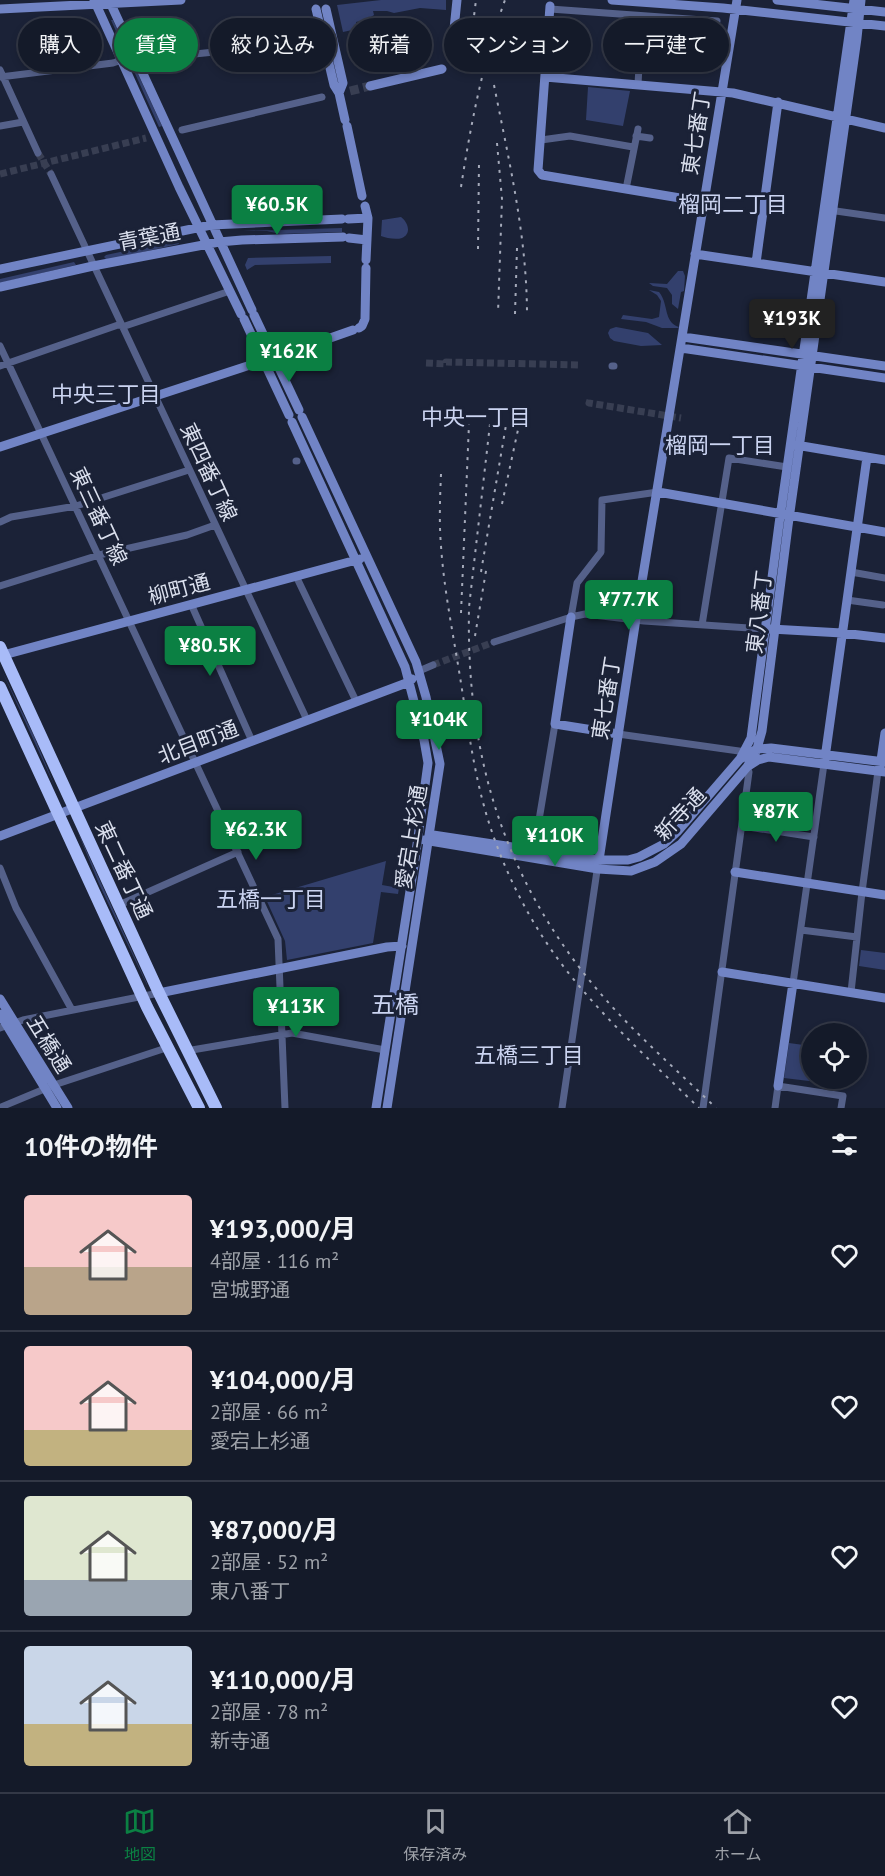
<!DOCTYPE html>
<html lang="ja">
<meta charset="utf-8">
<style>
body{margin:0;font-family:"PT Sans","Noto Sans JP",sans-serif;background:#1d2331;color:#f1f3f6;height:100vh;display:flex;flex-direction:column;font-size:22px;white-space:nowrap}
*{box-sizing:border-box;margin:0}
p{font-size:20px;color:#9da1a8}
.icon{flex:none;width:33px;height:33px;fill:none;stroke:currentColor;stroke-width:2;stroke-linecap:round;stroke-linejoin:round}
.map{position:relative;height:1108px;overflow:hidden}
.drawer{display:flex;flex-direction:column;background:#141a29;flex:1}
.drawer>*{flex:none}
.banner{position:absolute;left:18px;top:18px;width:849px;height:54px;display:flex;gap:12px}
.buttons{position:absolute;left:801px;top:1023px;display:grid;gap:12px}
.buttons a{display:grid;place-items:center;width:66px;height:66px;border-radius:50%;background:#141a29;box-shadow:0 3px 9px #0003,0 0 0 2px #333846;font-size:30px}
.price{position:absolute;translate:-50% -51px;padding:0 14px;border-radius:6px;background:#0b8043;color:#fff;font-size:20px;line-height:39px;filter:drop-shadow(0 2px 3px #0008)}
.price::after{content:'';position:absolute;left:50%;top:36px;width:18px;height:14px;margin-left:-9px;background:inherit;clip-path:polygon(0 0,100% 0,50% 100%)}
.price.current{background:#222;color:#fff}
ul{padding:0;list-style:none}
li{display:flex;align-items:center;gap:18px;height:150px;padding:0 24px}
li+li{border-top:2px solid #333846}
li span{display:grid;place-items:center;flex:none;width:168px;height:120px;border-radius:6px;color:#555}
li>.icon{margin-inline-start:auto}
span .icon{width:72px;height:72px;fill:#fffc;stroke-width:1}
li b{font-size:26px}
h2{display:flex;justify-content:space-between;align-items:center;height:72px;padding:0 24px;font-size:26px}
.chip{padding:0 21px;border-radius:27px;background:#141a29;box-shadow:0 3px 9px #0003,0 0 0 2px #333846;font-size:21px;line-height:54px}
.chip.current{background:#0b8043;color:#fff}
.dock{display:flex;justify-content:space-around;align-items:center;height:84px;border-top:2px solid #333846;background:#141a29;font-size:16px;color:#9da1a8}
.dock a{display:grid;justify-items:center;gap:3px}
.dock .current{color:#0b8043}
.map>svg:first-child{display:block}
</style>
<div class="map">
<svg width="885" height="1108" viewBox="0 0 885 1108">
<rect width="100%" height="100%" fill="#1b2237"/>
<path fill="#33406d" d="M 381,0 L 446,0 L 446,10 L 420,8 L 394,13 L 387,11 L 373,11 L 374,15 L 368,19 L 356,22 L 357,29 L 343,32 L 337,5 Z
M 111,20 L 113,20 L 162,126 L 159,127 Z
M 588,87 L 630,91 L 623,126 L 586,120 Z
M 401,217 C 408,222 412,234 402,238 C 396,240 386,238 381,236 L 382,220 Z
M 342,228 L 342,232 L 280,234 L 267,231 L 243,231 Z
M 177,240 L 179,244 L 107,260 L 104,257 L 106,255 Z
M 331,256 L 331,263 L 255,265 L 247,270 L 245,265 L 248,258 Z
M 74,262 L 76,265 L 0,283 L 0,279 Z
M 678,271 L 683,271 L 685,276 L 684,291 L 681,292 L 678,309 L 672,304 L 672,295 L 667,288 L 653,286 L 649,283 L 667,284 Z
M 649,290 L 659,292 C 669,304 663,322 679,327 L 678,328 L 662,328 L 646,322 L 621,319 L 623,315 L 652,319 L 659,317 L 661,301 L 657,295 Z
M 616,327 L 648,333 L 662,345 L 641,346 L 614,341 L 610,338 L 608,333 L 610,329 Z
M 2,671 L 34,736 L 55,787 Z
M 77,830 L 147,984 L 147,985 L 99,884 Z
M 386,861 L 382,885 L 399,888 L 398,894 L 381,892 L 373,943 L 287,960 L 285,941 L 265,897 Z
M 861,950 L 885,953 L 885,970 L 859,966 Z
M 789,1043 L 811,1046 L 812,1078 L 835,1079 L 834,1084 L 784,1078 Z"/>
<g fill="none" stroke-linecap="round" stroke-linejoin="round">
<path stroke="#383e52" stroke-width="7" stroke-dasharray="7 3.5" stroke-linecap="butt" d="M 38,153 L 51,174
M 0,174 L 146,138
M 426,363 L 446,364 L 446,362 L 580,365
M 590,400 L 589,403 L 681,418
M 433,665 L 494,642"/>
<path stroke="#383e52" stroke-width="9" stroke-dasharray="9 4.5" stroke-linecap="butt" d="M 350,91 L 370,86"/>
<path stroke="#55618a" stroke-width="7" d="M 550,9 L 717,21
M 136,60 L 323,41
M 0,70 L 38,153
M 0,77 L 113,63 L 122,60
M 638,84 L 642,16
M 0,126 L 23,122
M 182,130 L 322,97
M 636,136 L 650,138
M 541,140 L 570,136 L 633,147
M 51,174 L 307,720
M 626,189 L 638,129
M 829,210 L 885,218
M 0,346 L 278,939 L 285,1108
M 0,366 L 118,325 L 125,326 L 230,291
M 612,366 L 614,366
M 296,461 L 297,461
M 0,522 L 11,517 L 76,506 L 189,470
M 851,572 L 885,578
M 296,576 L 356,701
M 0,586 L 99,555 L 187,535 L 215,525
M 847,600 L 883,605
M 191,604 L 252,741
M 571,617 L 577,583 L 601,552 L 602,500 L 658,492
M 702,625 L 729,458 L 787,467
M 494,642 L 571,617 L 585,614 L 644,621 L 765,629
M 419,671 L 433,665
M 618,734 L 746,752
M 742,826 L 814,837
M 537,832 L 555,724
M 0,868 L 16,908 L 72,1010
M 119,905 L 238,852
M 801,930 L 857,937
M 793,983 L 824,764
M 851,992 L 862,892 L 878,771
M 0,1028 L 23,1020 L 159,993
M 186,1051 L 292,1033 L 385,1050
M 1,1107 L 54,1085 L 166,1048
M 562,1108 L 598,864
M 703,1108 L 749,772 L 747,767
M 775,1108 L 778,1086 L 843,1096 L 841,1108"/>
<path stroke="#7184c5" stroke-width="9" d="M 94,0 L 179,187 L 241,314
M 109,0 L 252,310
M 612,0 L 723,8 L 885,26
M 777,0 L 885,12
M 550,6 L 538,170 L 542,175 L 704,202
M 0,9 L 181,0
M 316,9 L 334,85 L 339,93 L 345,120
M 326,9 L 343,83 L 339,93
M 451,58 L 457,0
M 545,77 L 733,93 L 885,128
M 370,86 L 442,69
M 347,126 L 362,196
M 365,206 L 368,218 L 366,260
M 348,219 L 368,218
M 349,238 L 367,240
M 695,254 L 885,282
M 756,263 L 778,102
M 0,269 L 211,225 L 342,219
M 0,287 L 93,266 L 219,242 L 242,240 L 343,237
M 254,315 L 299,410
M 244,319 L 289,415
M 359,328 L 362,326 L 365,319 L 366,268
M 683,337 L 885,366
M 681,348 L 885,378
M 296,350 L 353,330
M 302,417 L 416,662 L 426,697 L 440,764 L 387,1108
M 292,422 L 405,667 L 424,740 L 428,763 L 415,859 L 376,1108
M 796,445 L 885,460
M 0,447 L 290,352
M 658,492 L 885,532
M 571,617 L 555,724 L 618,734
M 771,629 L 842,633 L 885,638
M 0,656 L 360,559
M 825,758 L 867,457
M 740,759 L 751,738 L 779,524 L 854,0
M 747,767 L 756,752 L 762,731 L 788,526 L 857,38 L 861,0
M 880,767 L 885,733
M 433,835 L 599,860 L 628,860 L 639,857 L 664,844 L 677,832 L 740,759 L 757,749 L 771,748 L 885,762
M 0,836 L 409,682 L 412,679
M 424,840 L 598,869 L 631,871 L 655,862 L 681,844 L 747,767 L 758,760 L 769,757 L 885,772
M 599,860 L 637,612 L 737,0
M 735,872 L 885,895
M 722,972 L 885,998
M 159,993 L 387,947 L 402,946
M 0,999 L 68,1108
M 0,1014 L 57,1108
M 778,1086 L 793,983"/>
<path stroke="#a8bbf8" stroke-width="12" d="M 0,647 L 159,993 L 216,1108
M 0,687 L 147,1007 L 199,1108"/>
<path stroke="#a5aaba" stroke-width="2" stroke-dasharray="3 6" stroke-linecap="butt" d="M 473,24 L 476,0
M 494,85 C 509,161 527,237 527,315
M 497,143 L 502,199 L 498,313
M 461,187 C 471,123 483,61 505,0
M 478,249 L 479,162
M 515,314 L 517,248
M 490,424 L 469,607 C 466,755 503,879 600,993 C 635,1034 677,1070 716,1108
M 441,474 C 440,498 439,522 441,546 C 444,590 453,633 460,677 C 468,726 474,776 489,823 C 502,864 522,906 546,942 C 587,1004 646,1056 699,1108
M 502,504 L 519,425
M 481,572 L 506,425
M 461,613 L 469,424
M 475,636 L 487,565"/>
</g>
<g text-anchor="middle" dominant-baseline="central" stroke-width="6" stroke-linejoin="round" paint-order="stroke">
<g font-size="21" fill="#dadfed" stroke="#1b2237">
<text transform="translate(696 133) rotate(-81)">東七番丁</text>
<text transform="translate(149 237) rotate(-11)">青葉通</text>
<text transform="translate(209 472) rotate(65)">東四番丁線</text>
<text transform="translate(99 516) rotate(65)">東三番丁線</text>
<text transform="translate(179 589) rotate(-15)">柳町通</text>
<text transform="translate(759 612) rotate(-83)">東八番丁</text>
<text transform="translate(606 698) rotate(-81)">東七番丁</text>
<text transform="translate(198 742) rotate(-21)">北目町通</text>
<text transform="translate(680 814) rotate(-47)">新寺通</text>
<text transform="translate(411 837) rotate(-81)">愛宕上杉通</text>
<text transform="translate(124 870) rotate(65)">東二番丁通</text>
<text transform="translate(49 1044) rotate(58)">五橋通</text>
</g>
<g font-size="22" fill="#cbd4f1" stroke="#1b2237">
<text x="733" y="204">榴岡二丁目</text>
<text x="106" y="394">中央三丁目</text>
<text x="476" y="417">中央一丁目</text>
<text x="720" y="445">榴岡一丁目</text>
<text x="271" y="899">五橋一丁目</text>
<text x="529" y="1055">五橋三丁目</text>
</g>
<g font-size="24" fill="#cbd4f1" stroke="#1b2237">
<text x="395" y="1004">五橋</text>
</g>
</g>
</svg>
<div class="buttons">
<a><svg class="icon" aria-label="locate" viewBox="0 0 24 24"><circle cx="12" cy="12" r="6"/><path d="M12 2v4M12 18v4M2 12h4M18 12h4"/></svg></a>
</div>
<b class="price" style="left:277px;top:236px">¥60.5K</b>
<b class="price current" style="left:792px;top:350px">¥193K</b>
<b class="price" style="left:289px;top:383px">¥162K</b>
<b class="price" style="left:629px;top:631px">¥77.7K</b>
<b class="price" style="left:210px;top:677px">¥80.5K</b>
<b class="price" style="left:439px;top:751px">¥104K</b>
<b class="price" style="left:776px;top:843px">¥87K</b>
<b class="price" style="left:256px;top:861px">¥62.3K</b>
<b class="price" style="left:555px;top:867px">¥110K</b>
<b class="price" style="left:296px;top:1038px">¥113K</b>
<div class="banner">
<a class="chip">購入</a>
<a class="chip current">賃貸</a>
<a class="chip">絞り込み</a>
<a class="chip">新着</a>
<a class="chip">マンション</a>
<a class="chip">一戸建て</a>
</div>
</div>
<section class="drawer">
<h2>10件の物件<svg class="icon" aria-label="filters" viewBox="0 0 24 24"><path d="M4 7h16M4 17h16"/><circle cx="9" cy="7" r="2"/><circle cx="15" cy="17" r="2"/></svg></h2>
<ul>
<li><span style="background:linear-gradient(#f6c9c9 60%,#b9a48a 0)"><svg class="icon" aria-label="home" viewBox="0 0 24 24"><path d="M3 11l9-7 9 7M6 9v11h12V9"/></svg></span><div><b>¥193,000/月</b><p>4部屋 · 116 m²</p><p>宮城野通</p></div><svg class="icon" aria-label="heart" viewBox="0 0 24 24"><path d="M12 20l-8-8c-3-5 5-10 8-4 3-6 11-1 8 4z"/></svg></li>
<li><span style="background:linear-gradient(#f6c9c9 70%,#c2b280 0)"><svg class="icon" aria-label="home" viewBox="0 0 24 24"><path d="M3 11l9-7 9 7M6 9v11h12V9"/></svg></span><div><b>¥104,000/月</b><p>2部屋 · 66 m²</p><p>愛宕上杉通</p></div><svg class="icon" aria-label="heart" viewBox="0 0 24 24"><path d="M12 20l-8-8c-3-5 5-10 8-4 3-6 11-1 8 4z"/></svg></li>
<li><span style="background:linear-gradient(#dfe7d0 70%,#9aa5b1 0)"><svg class="icon" aria-label="home" viewBox="0 0 24 24"><path d="M3 11l9-7 9 7M6 9v11h12V9"/></svg></span><div><b>¥87,000/月</b><p>2部屋 · 52 m²</p><p>東八番丁</p></div><svg class="icon" aria-label="heart" viewBox="0 0 24 24"><path d="M12 20l-8-8c-3-5 5-10 8-4 3-6 11-1 8 4z"/></svg></li>
<li><span style="background:linear-gradient(#c9d6e8 65%,#c2b280 0)"><svg class="icon" aria-label="home" viewBox="0 0 24 24"><path d="M3 11l9-7 9 7M6 9v11h12V9"/></svg></span><div><b>¥110,000/月</b><p>2部屋 · 78 m²</p><p>新寺通</p></div><svg class="icon" aria-label="heart" viewBox="0 0 24 24"><path d="M12 20l-8-8c-3-5 5-10 8-4 3-6 11-1 8 4z"/></svg></li>
</ul>
</section>
<nav class="dock">
<a class="current"><svg class="icon" aria-label="map" viewBox="0 0 24 24"><path d="M3 6l6-2 6 2 6-2v14l-6 2-6-2-6 2zM9 4v14M15 6v14"/></svg>地図</a>
<a><svg class="icon" aria-label="saved" viewBox="0 0 24 24"><path d="M7 4h10v16l-5-4-5 4z"/></svg>保存済み</a>
<a><svg class="icon" aria-label="home" viewBox="0 0 24 24"><path d="M3 11l9-7 9 7M6 9v11h12V9"/></svg>ホーム</a>
</nav>
